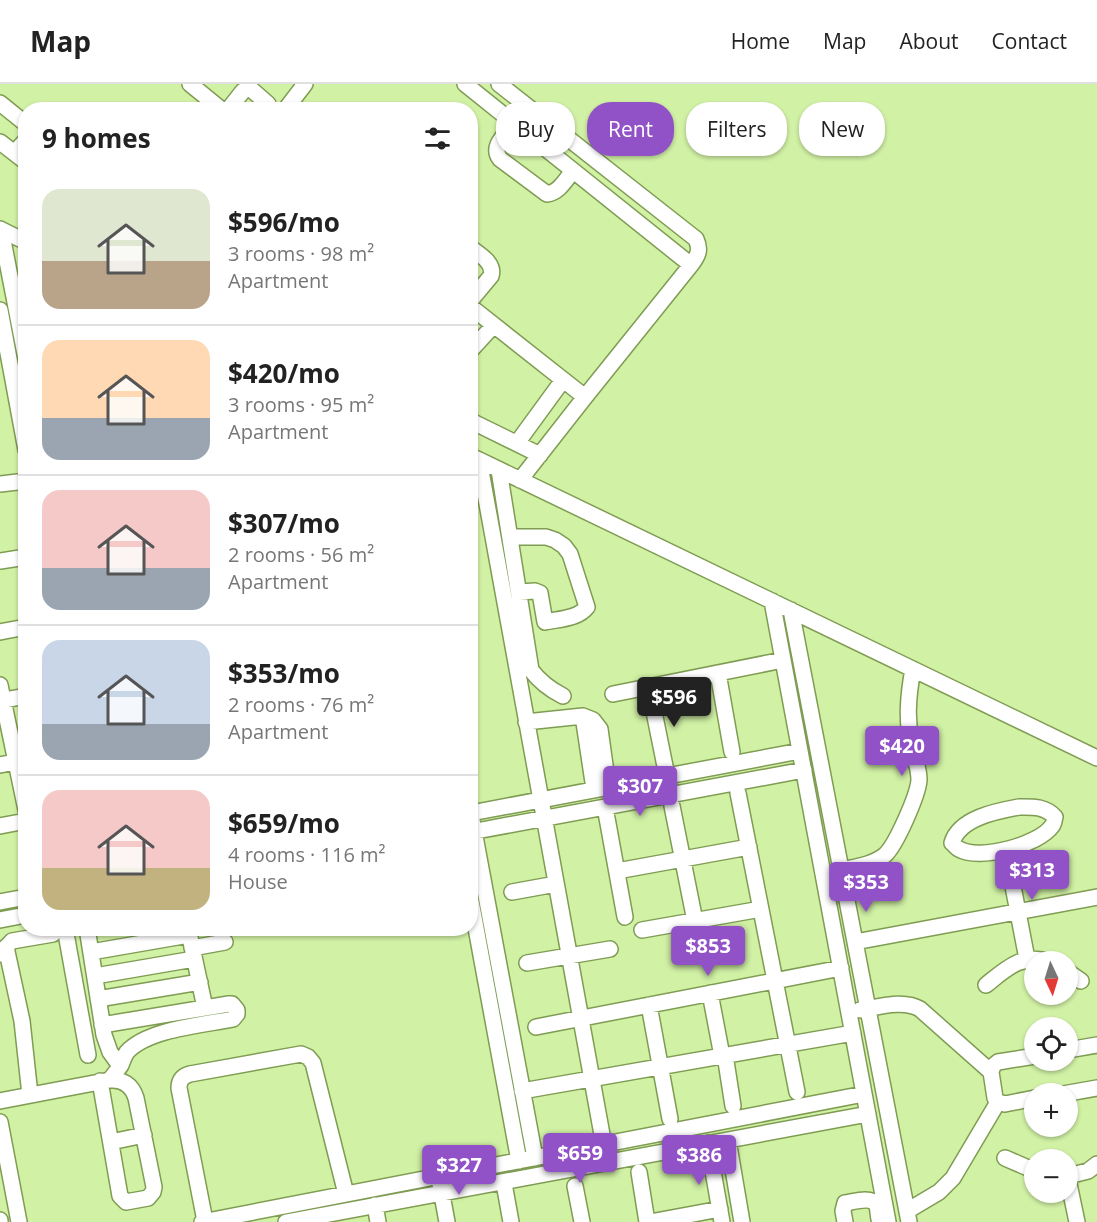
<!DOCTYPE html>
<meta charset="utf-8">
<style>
body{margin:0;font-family:"Open Sans",sans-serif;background:#f2f2f2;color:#222;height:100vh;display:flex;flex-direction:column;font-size:22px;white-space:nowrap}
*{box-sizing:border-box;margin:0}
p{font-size:20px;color:#767676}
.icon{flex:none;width:33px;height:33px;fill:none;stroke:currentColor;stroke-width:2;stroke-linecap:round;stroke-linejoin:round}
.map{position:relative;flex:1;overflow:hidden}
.sheet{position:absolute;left:18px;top:18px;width:460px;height:834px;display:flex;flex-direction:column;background:#fff;border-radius:24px;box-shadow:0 2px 4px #0004}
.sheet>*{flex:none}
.banner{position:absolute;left:496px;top:18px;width:510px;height:54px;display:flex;gap:12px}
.needle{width:39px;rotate:176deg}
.controls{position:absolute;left:1024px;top:867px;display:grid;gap:12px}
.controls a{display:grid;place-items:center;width:54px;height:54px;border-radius:50%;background:#fff;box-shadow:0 2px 4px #0004;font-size:30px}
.price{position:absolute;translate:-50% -51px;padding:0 14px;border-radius:6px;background:#9252c7;color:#fff;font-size:20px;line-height:39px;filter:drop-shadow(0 2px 3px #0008)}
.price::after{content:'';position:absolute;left:50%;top:36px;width:18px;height:14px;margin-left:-9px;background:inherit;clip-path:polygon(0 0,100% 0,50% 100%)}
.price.selected{background:#222;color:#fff}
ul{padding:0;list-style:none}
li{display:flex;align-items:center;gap:18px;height:150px;padding:0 24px}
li+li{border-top:2px solid #e0e0e0}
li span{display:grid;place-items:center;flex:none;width:168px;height:120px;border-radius:18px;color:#555}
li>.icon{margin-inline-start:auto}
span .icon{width:72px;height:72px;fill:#fffc;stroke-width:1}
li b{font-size:26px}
h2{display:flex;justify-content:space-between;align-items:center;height:72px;padding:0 24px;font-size:26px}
.chip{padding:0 21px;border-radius:24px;background:#fff;box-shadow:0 2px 4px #0004;font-size:21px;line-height:54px}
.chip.selected{background:#9252c7;color:#fff}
header{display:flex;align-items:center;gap:36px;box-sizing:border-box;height:84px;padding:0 30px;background:#fff;border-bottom:2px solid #e0e0e0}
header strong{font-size:28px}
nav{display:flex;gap:33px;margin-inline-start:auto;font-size:21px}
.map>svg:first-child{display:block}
</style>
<header>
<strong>Map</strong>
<nav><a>Home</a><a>Map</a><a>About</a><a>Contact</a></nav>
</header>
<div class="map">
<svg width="1097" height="1138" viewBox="0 0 1097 1138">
<rect width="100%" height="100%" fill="#d1f1a5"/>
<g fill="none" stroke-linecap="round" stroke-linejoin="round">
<g stroke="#7f9c53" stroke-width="18">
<path id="minor" d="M 190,0 L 222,26
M 465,0 L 691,181
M 499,0 L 696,155 C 701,166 698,172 691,181 L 585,313 L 520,396
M 0,19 L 26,40
M 228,26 L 243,7 L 247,5 L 252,6 L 268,20
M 285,26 L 305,0
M 514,39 C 506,50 490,62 500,75 L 547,110 C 559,109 566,95 573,87
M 0,58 L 26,78
M 14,69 L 26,56
M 0,145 L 26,158
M 1,146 L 26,275
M 471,164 C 480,171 495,179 491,192 L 471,216
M 471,223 L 585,313
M 0,226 L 26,366
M 471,266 L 494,241
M 471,337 L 540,371
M 517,359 L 563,296
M 473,373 L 1097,674
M 471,378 L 479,376 L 607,1078
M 499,386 L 531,586 C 540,598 549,605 563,612
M 0,400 L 26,397
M 510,453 L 546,453 L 555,456 L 564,462 L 570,470 L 587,523 C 578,535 558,535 545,538 L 540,509 L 535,507 L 519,508
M 0,477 L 26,473
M 772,517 L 888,1138
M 791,526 L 909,1138
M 0,548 L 26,543
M 718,589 L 732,668
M 0,601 L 26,726
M 649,603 L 667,692
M 613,610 L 783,576
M 0,617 L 26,612
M 583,632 L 594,705
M 526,638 L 583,632 L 593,636 L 600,645 L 608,703
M 0,681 L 26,676
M 738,709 L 797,1008
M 672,722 L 695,837
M 605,723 L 625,833
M 1019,723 C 1033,723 1045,722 1055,733 C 1054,736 1054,740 1052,742 C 1039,761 979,777 959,765 C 957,765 954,760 952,759 C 959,734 997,727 1019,723 Z
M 471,729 L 800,667
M 471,731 L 535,1074
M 0,742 L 26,737
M 471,748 L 804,686
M 1006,766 L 1027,875
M 841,786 C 855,783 873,781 885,771 C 896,761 918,711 919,696 C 919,684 915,675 912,664 C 906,636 908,612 913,585
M 617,787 L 749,763
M 512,808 L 556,800
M 471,817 L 519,1077
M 0,818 L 26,813
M 0,836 L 26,831
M 65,844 L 88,971
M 87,844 L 104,951 L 110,968 L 120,982
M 188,844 L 205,924
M 642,846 L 761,825
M 855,858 L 1097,813
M 6,863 L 22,937 L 30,1011
M 192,864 L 225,858
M 91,868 L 189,851
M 0,870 L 12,857 L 53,850
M 527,879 L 610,865
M 1068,888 L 1081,897
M 95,892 L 194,875
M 986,901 C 1007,884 1022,869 1050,878
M 710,909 L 722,972
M 98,915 L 200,898
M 649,921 L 670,1035
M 860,926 C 878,923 904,915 920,925 L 991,988
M 536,943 L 841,884
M 1068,966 L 1097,961
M 725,971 L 733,1022
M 1035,972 L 998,978 L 993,982 L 991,988 L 995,1014 L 998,1018 L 1005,1020 L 1035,1014
M 100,997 L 120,1112 L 126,1118 L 148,1114 L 153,1108 L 154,1103 L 136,1014 C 132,1001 123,995 110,996
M 522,1007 L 853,949
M 1063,1010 L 1097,1004
M 0,1017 L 110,996 C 113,991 118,986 121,981 C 123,976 124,972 127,968 C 148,945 203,941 233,935 L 237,930 L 237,926 L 232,920 L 229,920 L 102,941
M 0,1038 L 19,1138
M 728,1056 L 742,1138
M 111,1058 L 144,1051
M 708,1059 L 722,1138
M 1005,1074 L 1035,1087
M 639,1088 L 647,1138
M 1068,1092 L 1088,1087 L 1097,1080
M 1068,1095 L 1077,1138
M 440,1100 L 447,1138
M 575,1102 L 582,1138
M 505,1105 L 511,1138
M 375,1121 L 378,1138
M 907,1127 L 939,1108 L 953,1094 L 998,1018
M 0,1136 L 0,1138
M 205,1137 L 179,1004 C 179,996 183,992 190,990 L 301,970 L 308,973 L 313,979 L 346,1110
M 202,1138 L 864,1010
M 286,1138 L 868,1030
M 650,1138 L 720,1125
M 845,1138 L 843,1127 L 845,1119 C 853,1118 870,1112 876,1120 C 878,1123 878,1131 879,1135"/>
</g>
<use href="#minor" stroke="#fff" stroke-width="15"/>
</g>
</svg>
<div class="controls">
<a><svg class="needle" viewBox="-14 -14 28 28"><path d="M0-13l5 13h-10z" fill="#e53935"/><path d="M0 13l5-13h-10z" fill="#767676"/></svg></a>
<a><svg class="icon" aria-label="locate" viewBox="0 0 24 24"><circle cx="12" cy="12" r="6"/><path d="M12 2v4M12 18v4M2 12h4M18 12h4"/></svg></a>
<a>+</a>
<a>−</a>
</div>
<b class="price selected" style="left:674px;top:644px">$596</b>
<b class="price" style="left:902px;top:693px">$420</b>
<b class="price" style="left:640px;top:733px">$307</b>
<b class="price" style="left:1032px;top:817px">$313</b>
<b class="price" style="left:866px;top:829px">$353</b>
<b class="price" style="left:708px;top:893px">$853</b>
<b class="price" style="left:580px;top:1100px">$659</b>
<b class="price" style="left:699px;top:1102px">$386</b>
<b class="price" style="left:459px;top:1112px">$327</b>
<div class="banner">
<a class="chip">Buy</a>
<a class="chip selected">Rent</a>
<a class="chip">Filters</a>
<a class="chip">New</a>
</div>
<section class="sheet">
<h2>9 homes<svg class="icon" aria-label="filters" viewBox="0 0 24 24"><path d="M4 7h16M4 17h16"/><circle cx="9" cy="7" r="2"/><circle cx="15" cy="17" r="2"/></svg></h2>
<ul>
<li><span style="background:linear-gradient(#dfe7d0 60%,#b9a48a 0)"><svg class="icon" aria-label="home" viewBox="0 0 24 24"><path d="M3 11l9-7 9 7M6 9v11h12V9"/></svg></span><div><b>$596/mo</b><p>3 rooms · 98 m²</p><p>Apartment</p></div></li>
<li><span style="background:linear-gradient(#ffd9b3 65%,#9aa5b1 0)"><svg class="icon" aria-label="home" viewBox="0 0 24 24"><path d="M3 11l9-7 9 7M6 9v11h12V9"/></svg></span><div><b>$420/mo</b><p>3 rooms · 95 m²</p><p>Apartment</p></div></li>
<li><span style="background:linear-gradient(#f6c9c9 65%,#9aa5b1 0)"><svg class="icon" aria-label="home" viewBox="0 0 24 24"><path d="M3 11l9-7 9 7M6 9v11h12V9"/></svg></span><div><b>$307/mo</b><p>2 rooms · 56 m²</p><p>Apartment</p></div></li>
<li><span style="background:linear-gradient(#c9d6e8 70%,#9aa5b1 0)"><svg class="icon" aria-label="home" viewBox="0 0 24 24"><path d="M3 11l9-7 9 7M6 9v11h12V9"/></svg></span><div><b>$353/mo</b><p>2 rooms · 76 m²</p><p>Apartment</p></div></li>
<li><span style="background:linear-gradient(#f6c9c9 65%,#c2b280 0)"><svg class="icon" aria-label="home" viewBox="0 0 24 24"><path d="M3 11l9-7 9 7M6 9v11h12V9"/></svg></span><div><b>$659/mo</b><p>4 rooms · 116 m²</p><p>House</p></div></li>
</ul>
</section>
</div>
